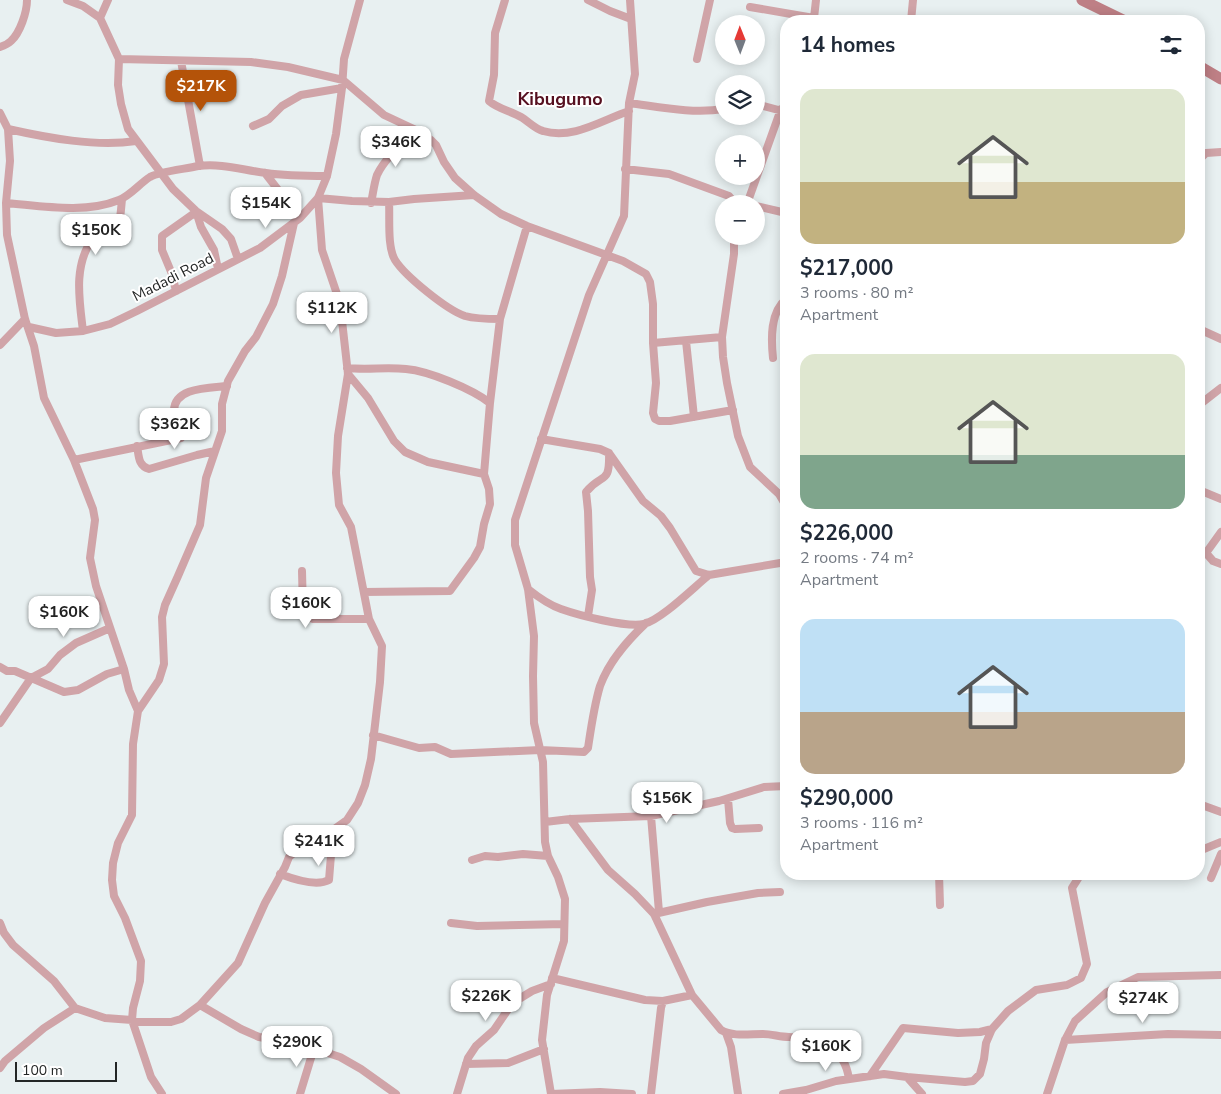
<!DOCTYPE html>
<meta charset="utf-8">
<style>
body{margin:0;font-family:"Nunito Sans",sans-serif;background:#f6f6f7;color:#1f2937;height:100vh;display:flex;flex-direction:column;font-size:19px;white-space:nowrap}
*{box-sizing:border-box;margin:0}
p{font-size:16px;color:#747a83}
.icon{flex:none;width:28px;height:28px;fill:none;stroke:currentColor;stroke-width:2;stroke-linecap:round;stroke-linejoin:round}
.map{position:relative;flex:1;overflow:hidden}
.sheet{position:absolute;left:780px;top:15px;width:425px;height:865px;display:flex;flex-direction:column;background:#fff;border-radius:20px;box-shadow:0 2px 12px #0003}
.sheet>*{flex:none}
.needle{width:32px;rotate:359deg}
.controls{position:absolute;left:715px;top:15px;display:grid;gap:10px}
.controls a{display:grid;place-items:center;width:50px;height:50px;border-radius:50%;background:#fff;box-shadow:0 2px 12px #0003;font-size:25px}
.scale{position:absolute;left:15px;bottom:12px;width:102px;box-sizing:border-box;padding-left:5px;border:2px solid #232626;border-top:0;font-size:14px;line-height:18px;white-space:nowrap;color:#232626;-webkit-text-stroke:4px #fff;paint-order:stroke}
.price{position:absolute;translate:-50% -42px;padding:0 11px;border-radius:10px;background:#fff;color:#222;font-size:16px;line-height:32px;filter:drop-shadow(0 1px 2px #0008)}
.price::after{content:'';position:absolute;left:50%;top:30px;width:15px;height:11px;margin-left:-8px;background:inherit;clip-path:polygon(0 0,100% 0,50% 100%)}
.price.current{background:#b45309;color:#fff}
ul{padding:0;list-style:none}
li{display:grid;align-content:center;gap:10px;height:265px;padding:0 20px}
li span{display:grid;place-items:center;height:155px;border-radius:15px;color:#555}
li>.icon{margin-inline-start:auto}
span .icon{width:90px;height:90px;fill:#fffc;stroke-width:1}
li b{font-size:21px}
h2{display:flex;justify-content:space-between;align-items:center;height:60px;padding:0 20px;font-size:21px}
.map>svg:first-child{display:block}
</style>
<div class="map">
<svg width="1221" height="1094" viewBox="0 0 1221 1094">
<rect width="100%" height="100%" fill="#e8f0f1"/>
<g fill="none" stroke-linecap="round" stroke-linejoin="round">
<path stroke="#d0a4a8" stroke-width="8" d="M 67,0 L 83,6 L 100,18 L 119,59 L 118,85 L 121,104 L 128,129 L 173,189 L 196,211 L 222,229 L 231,239 L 238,259
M 505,0 L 495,33 L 494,75 L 489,101 C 498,109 511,111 521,117 C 528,121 535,129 543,131 C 573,140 602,120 629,111
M 588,0 L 610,11 L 631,19
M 750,7 L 814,18 L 817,21
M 100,18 L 108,0
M 814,18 L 816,0
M 911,21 L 913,0
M 0,47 C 3,46 8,44 11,41 C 20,33 27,12 27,0
M 119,59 L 251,62 L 288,67 L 343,80 L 384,115 L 416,130 L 431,140 L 436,145 L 444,162 L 455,178 L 474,195 L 501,214 L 527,226 L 623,261 L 646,274 L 650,282 L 653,304 L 653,343 L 722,337
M 697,59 L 710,0
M 181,61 L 200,166
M 629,103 C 660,107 692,114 724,109
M 756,104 L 786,112
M 0,113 L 8,129 L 10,161 L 6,203 L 7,235 L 25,319 L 34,346 L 44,398 L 74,460 L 93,509 L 95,520 L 90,558 L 96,586 L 124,669 L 129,690 L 138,711
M 253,126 L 269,119 L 282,106 L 301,95 L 342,88
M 8,129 C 48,138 96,147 136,141
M 1199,160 L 1206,153 L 1221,152
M 625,169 L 669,174 L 729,196 L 733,201 L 733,204
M 265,173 L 300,218
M 389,202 C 390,218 387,247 395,260 C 405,276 447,310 465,316 C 476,319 488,319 500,319
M 6,203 C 42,206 85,214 119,200 C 131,195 139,184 150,177 C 160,171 186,169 198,166 C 222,163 242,170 266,173 C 286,176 306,176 327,176
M 371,203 C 373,194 374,184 377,175 C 385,158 403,143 416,130
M 747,204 L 781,109
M 756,206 L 786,213
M 196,211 L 201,227 L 214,250 L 218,269
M 734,236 L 734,254 L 722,337 L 723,357 L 727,383 L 738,436 L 750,467 L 779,494 L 786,506
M 176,291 L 172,274 L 162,250 L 162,236 L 196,212
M 29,327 L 56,333 L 83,331 L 110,324 L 137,311 L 260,248 L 300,218 L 318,198 L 327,176 L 336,134 L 342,88 L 344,59 L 360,0
M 1199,329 L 1221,339
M 83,331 C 79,298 73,265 94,236 C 122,225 119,230 122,199
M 686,341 L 694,417
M 653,343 L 656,383 L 653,413 L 655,419 L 659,421 L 670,421 L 733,410
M 0,345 L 25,319
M 773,358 C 771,339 770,312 786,299
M 347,368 C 367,370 386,367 406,369 C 429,371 472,389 490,403 L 484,474 L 489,489 L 490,504 L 484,524 L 480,547 L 474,558 L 450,591 L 364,592
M 348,374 L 368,398 L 394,441 L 405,452 L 428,462 L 484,474
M 490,403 L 500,319 L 527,226
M 1199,405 L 1221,388
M 541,439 L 600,449 L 609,453 L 643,501 L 661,516 L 670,528 L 696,571 L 709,575 L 786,562
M 137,446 C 139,456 138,466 149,469 L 197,455 L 215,451
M 74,460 L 181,438 C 181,428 174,421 174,412 C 173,387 209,388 227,386
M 1199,490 L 1221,499
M 1199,553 L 1206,553 L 1221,532
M 1206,553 L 1213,561 L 1221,564
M 302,571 L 303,611 L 307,617 L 313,619 L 369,619
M 528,589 C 538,597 549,605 561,609 C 578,615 627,628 644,624 C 662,619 693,588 709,575
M 588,616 L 592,590 L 590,577 L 588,511 L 586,492 C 602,472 610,486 609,453
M 0,667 L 7,671 L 15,671 L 64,692 L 78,690 L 107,674 L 124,669
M 0,723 L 31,678 L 48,669 L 60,655 L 76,643 L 110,628
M 373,735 L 419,748 L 435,747 L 451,754 L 540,750 L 584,752 L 588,748 C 591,728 594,706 600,686 C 609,661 627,641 646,623
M 728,799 L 730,823 L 732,828 L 735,829 L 759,828
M 1199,804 L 1221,812
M 651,816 L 659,912
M 570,819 L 608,870 L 635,894 L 654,914 L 692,995 L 721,1030 C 733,1037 749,1034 763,1034 C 772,1034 780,1037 789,1037 C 819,1039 844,1045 849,1079
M 545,822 L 570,819 L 651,816 L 719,801 L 764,787 L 786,786
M 1199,851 L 1221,842
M 472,860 L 485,856 L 498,857 L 523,854 L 548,856
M 280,874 C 293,879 316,887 329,880 L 333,830
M 939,874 L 940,905
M 1211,878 L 1221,854
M 654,914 L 707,902 L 758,893 L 780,892
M 0,923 L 4,933 L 13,945 L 54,981 L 75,1008 L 105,1018 L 132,1020 L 138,1022 L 171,1022 L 181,1019 L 200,1005 L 238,963 L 265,903 L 285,867 L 289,857 L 317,833 L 333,830 L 347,820 L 358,803 L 365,785 L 371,759 L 380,682 L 382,646 L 369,619 L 351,527 L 339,505 L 336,473 L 338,436 L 348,374 L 340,303 L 322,250 L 318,198 L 352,201 L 389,202 L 414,199 L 474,195
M 451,923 L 477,926 L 564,924
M 552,978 L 645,1000 L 663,1001 L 692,995
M 200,1005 L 241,1029 L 259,1037 L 303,1045 L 340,1057 L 361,1069 L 396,1094
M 726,1033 L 731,1047 L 738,1094
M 1065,1040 L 1168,1034 L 1221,1035
M 466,1064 L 508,1063 L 544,1049
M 0,1068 L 5,1061 L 44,1028 L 75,1008
M 870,1076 L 903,1028 L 958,1033 L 980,1032 L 992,1029
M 907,1077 L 965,1082 L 973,1081 L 980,1074 L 984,1059 L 986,1043 L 992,1029 L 1008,1011 L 1036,990 L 1067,985 L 1081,978 L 1087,964 L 1072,888 L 1079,877 L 1085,874
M 162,1094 L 151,1077 L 132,1020 L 133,1008 L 140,981 L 141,961 L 125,918 L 114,896 L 112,880 L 113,863 L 118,843 L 132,815 L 133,744 L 138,711 L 159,680 L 164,664 L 162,617 L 165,605 L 178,576 L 200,525 L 206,478 L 222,431 L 222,404 L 228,381 L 245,351 L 256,337 L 273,304 L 282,276 L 294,223
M 300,1094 L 314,1048
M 457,1094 L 468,1058 L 476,1046 L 494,1030 L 509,1008 L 519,999 L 532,991 L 551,984
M 551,1094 L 542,1040 L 547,995 L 564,941 L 565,899 L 558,877 L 548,856 L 545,842 L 543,762 L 534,723 L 533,676 L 534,636 L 528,589 L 515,545 L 515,520 L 589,295 L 624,216 L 629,103 L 635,74 L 630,0
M 551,1094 L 600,1092 L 632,1094
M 651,1094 L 661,1008 L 663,1001
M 783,1094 L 806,1090 L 836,1081 L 884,1074 L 907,1077 L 922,1094
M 1047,1094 L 1065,1040 L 1075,1021 L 1107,992 L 1138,977 L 1221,975"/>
<path stroke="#be7f85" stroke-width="11" d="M 1082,0 L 1125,21
M 1199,66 L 1221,79"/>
</g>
<g text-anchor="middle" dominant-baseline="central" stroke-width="4" stroke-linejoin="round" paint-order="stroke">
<g font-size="15" fill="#232626" stroke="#fff">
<text transform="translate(173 277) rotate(-27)">Madadi Road</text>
</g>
<g font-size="18" font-weight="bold" fill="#561020" stroke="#fff">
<text x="560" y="99">Kibugumo</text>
</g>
</g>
</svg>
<div class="controls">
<a><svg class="needle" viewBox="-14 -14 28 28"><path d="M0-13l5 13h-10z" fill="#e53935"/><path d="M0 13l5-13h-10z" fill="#747a83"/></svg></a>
<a><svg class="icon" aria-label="layers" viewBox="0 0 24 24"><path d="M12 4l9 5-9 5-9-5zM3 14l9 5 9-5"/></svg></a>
<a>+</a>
<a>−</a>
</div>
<div class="scale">100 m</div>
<b class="price current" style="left:201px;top:112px">$217K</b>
<b class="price" style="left:396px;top:168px">$346K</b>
<b class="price" style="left:266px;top:229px">$154K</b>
<b class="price" style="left:96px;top:256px">$150K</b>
<b class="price" style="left:332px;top:334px">$112K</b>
<b class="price" style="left:175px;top:450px">$362K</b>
<b class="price" style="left:306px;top:629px">$160K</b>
<b class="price" style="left:64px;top:638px">$160K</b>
<b class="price" style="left:667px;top:824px">$156K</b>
<b class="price" style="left:319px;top:867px">$241K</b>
<b class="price" style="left:486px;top:1022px">$226K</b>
<b class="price" style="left:1143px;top:1024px">$274K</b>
<b class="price" style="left:297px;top:1068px">$290K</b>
<b class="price" style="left:826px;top:1072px">$160K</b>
<section class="sheet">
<h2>14 homes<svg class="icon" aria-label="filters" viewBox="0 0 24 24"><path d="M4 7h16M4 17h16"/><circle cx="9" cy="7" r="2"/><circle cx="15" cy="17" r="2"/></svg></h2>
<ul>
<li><span style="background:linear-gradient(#dfe7d0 60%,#c2b280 0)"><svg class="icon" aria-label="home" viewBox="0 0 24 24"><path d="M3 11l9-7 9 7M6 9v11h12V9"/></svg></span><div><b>$217,000</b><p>3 rooms · 80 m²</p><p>Apartment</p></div></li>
<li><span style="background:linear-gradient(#dfe7d0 65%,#7fa58c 0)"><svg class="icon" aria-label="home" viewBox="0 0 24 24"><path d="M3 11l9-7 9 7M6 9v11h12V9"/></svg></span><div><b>$226,000</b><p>2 rooms · 74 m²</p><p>Apartment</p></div></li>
<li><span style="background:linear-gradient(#bfe0f5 60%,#b9a48a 0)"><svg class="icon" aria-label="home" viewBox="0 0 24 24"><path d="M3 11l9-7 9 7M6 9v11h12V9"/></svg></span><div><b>$290,000</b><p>3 rooms · 116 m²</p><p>Apartment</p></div></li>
</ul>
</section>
</div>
